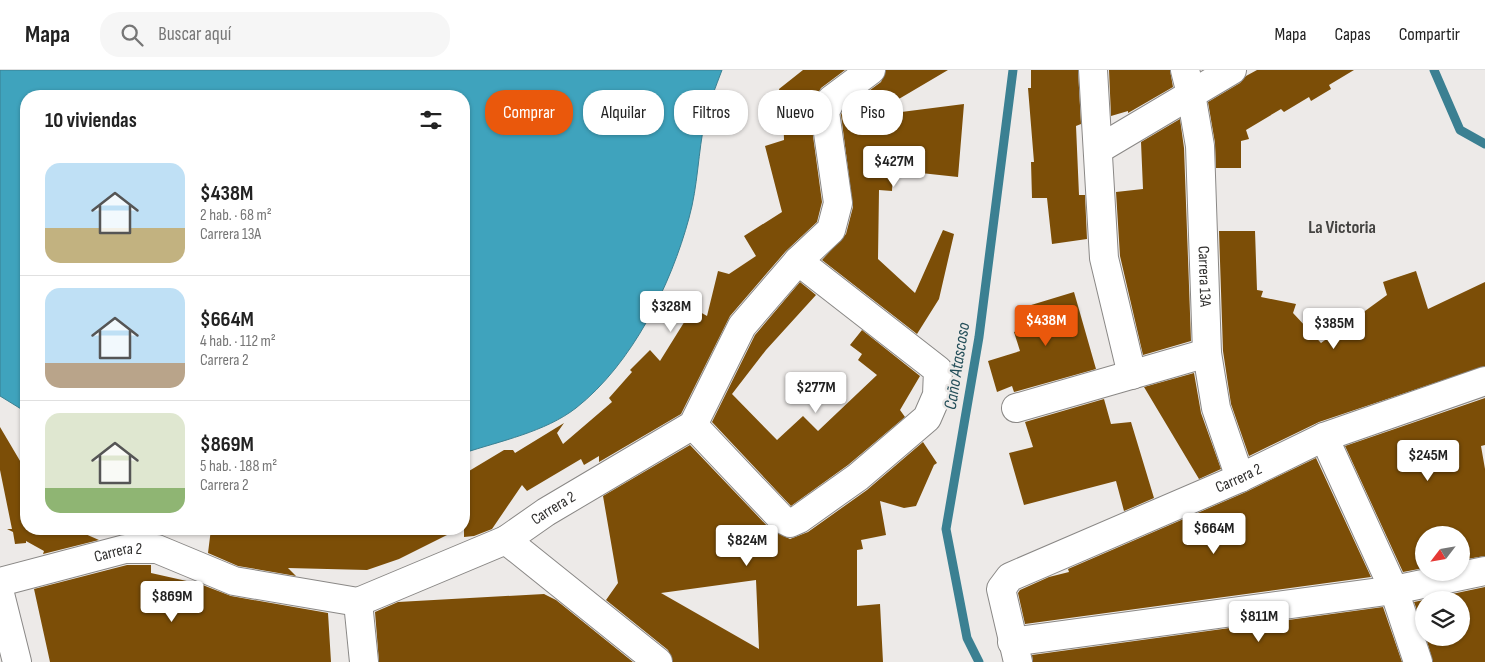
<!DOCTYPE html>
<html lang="es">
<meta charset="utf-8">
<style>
body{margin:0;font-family:"Sofia Sans Condensed",sans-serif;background:#f6f6f6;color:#222;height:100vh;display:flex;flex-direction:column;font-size:19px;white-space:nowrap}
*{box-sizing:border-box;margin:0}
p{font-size:16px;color:#767676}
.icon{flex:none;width:28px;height:28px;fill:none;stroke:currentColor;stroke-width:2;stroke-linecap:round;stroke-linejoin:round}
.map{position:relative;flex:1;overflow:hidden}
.details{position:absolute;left:20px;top:20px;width:450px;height:445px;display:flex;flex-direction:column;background:#fff;border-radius:20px;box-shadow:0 1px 4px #0004}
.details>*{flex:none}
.guide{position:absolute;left:485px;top:20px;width:475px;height:45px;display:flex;gap:10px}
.needle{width:32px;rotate:239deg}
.controls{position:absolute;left:1415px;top:456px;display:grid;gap:10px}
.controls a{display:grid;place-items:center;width:55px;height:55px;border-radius:50%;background:#fff;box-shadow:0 1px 4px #0004;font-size:25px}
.price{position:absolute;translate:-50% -42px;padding:0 11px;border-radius:5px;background:#fff;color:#222;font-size:16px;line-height:32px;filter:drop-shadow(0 1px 2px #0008)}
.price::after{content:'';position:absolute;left:50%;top:30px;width:15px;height:11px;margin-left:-8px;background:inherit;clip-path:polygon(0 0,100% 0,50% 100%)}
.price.active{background:#ea580c;color:#fff}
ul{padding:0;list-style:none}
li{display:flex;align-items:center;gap:15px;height:125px;padding:0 25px}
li+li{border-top:1px solid #e0e0e0}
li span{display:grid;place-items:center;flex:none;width:140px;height:100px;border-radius:15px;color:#555}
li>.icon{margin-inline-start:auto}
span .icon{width:60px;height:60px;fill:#fffc;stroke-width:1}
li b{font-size:21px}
h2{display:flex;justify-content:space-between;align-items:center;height:60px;padding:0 25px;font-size:21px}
.chip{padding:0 18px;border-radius:20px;background:#fff;box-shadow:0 1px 4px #0004;font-size:18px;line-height:45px}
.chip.active{background:#ea580c;color:#fff}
header{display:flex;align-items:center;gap:30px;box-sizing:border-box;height:70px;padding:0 25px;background:#fff;border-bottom:1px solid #e0e0e0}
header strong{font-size:24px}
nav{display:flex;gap:28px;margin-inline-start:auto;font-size:18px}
.search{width:350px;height:45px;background:#f6f6f6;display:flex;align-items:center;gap:12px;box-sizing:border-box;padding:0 18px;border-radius:20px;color:#767676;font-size:19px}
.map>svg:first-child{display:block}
</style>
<header>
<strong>Mapa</strong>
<div class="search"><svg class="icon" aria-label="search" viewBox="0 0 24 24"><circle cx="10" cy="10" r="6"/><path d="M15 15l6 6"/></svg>Buscar aquí</div>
<nav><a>Mapa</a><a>Capas</a><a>Compartir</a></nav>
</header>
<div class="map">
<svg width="1485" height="592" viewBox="0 0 1485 592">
<rect width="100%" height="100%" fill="#edeae8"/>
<path fill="#3fa3bd" stroke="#3b8092" d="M 0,0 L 722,0 C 716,16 709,33 705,50 C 698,82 698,116 689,148 C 671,215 632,294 576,338 C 545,362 500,371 464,383 L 464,26 L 26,26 L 26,342 L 0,326 Z"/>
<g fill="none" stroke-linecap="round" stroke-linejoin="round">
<path stroke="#3b8092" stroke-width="9" d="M 1434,0 L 1460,60 L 1485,74
M 979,592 L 967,568 L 946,459 L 979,267 L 1013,0"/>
</g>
<path fill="#7c4e07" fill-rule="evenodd" d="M 803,0 L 845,0 L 821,18 L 811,36 L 810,44 L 822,132 L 817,152 L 786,181 L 730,246 L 681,344 L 599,392 L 599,386 L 584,395 L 581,389 L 527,421 L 522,415 L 492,459 L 474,466 L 464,467 L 464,404 L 504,380 L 513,380 L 515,383 L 564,353 L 557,363 L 563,374 L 612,332 L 609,328 L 632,302 L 630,300 L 650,280 L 660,291 L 693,238 L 707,246 L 718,201 L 729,204 L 756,186 L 744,166 L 782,142 L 765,76 L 784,70 L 783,39 L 779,19 Z
M 886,0 L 948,0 L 870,46 L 964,34 L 958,107 L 893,100 L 892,121 L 879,120 L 878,189 L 915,223 L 943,160 L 954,164 L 939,229 L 917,264 L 822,190 L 846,164 L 853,137 L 841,45 L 843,40 L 881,12 Z
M 1031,0 L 1078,0 L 1081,54 L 1076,56 L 1079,125 L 1085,125 L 1087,169 L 1052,174 L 1047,128 L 1032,128 L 1031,92 L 1034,92 L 1028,18 L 1031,18 Z
M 1109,0 L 1170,0 L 1173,17 L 1128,43 L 1128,41 L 1111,46 Z
M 1257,0 L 1354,0 L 1329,15 L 1331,19 L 1311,31 L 1309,27 L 1284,42 L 1281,39 L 1246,60 L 1249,69 L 1241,71 L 1241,98 L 1216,98 L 1215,73 L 1208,32 L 1240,13 L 1246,6 Z
M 1180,49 L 1184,78 L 1191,271 L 1143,285 L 1120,186 L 1116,122 L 1143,119 L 1141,72 Z
M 1219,161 L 1255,161 L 1257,220 L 1263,221 L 1261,227 L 1296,234 L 1293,243 L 1321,273 L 1387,225 L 1383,212 L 1416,201 L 1428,239 L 1485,212 L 1485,296 L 1319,352 L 1249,386 L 1231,334 L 1223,281 Z
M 800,212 L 816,225 L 766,280 L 732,324 L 777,370 L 803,346 L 818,361 L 877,305 L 858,290 L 862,284 L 850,275 L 862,260 L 920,306 L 900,340 L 905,347 L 848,395 L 791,436 L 712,352 L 755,265 Z
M 1074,222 L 1096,299 L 1014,322 L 1012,316 L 997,322 L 988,291 L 1020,281 L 1014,262 L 1025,258 L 1018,239 Z
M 1194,303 L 1201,343 L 1221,399 L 1199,409 L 1144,317 Z
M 1485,328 L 1485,375 L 1481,376 L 1485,399 L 1485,486 L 1461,490 L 1461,465 L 1424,465 L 1424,498 L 1403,502 L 1345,376 Z
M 1104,329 L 1111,354 L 1131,352 L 1154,428 L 1124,441 L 1116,411 L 1024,435 L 1009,383 L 1033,377 L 1025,352 Z
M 0,357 L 26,401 L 26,459 L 74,459 L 99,470 L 43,484 L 44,481 L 26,471 L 26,473 L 15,474 L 13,462 L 7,459 L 12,459 L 0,400 Z
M 923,372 L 937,393 L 934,395 L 916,436 L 904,438 L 880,431 L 886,465 L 861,470 L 863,479 L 857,480 L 857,536 L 880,534 L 883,592 L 673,592 L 668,580 L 606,530 L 618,513 L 603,426 L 690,375 L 771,460 L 790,469 L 808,462 L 867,420 ZM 756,510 L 759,579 L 661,523 Z
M 1316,388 L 1371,507 L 1025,554 L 1018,523 L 1020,520 L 1049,507 L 1069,502 L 1068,499 L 1246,422 Z
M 211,459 L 459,459 L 399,489 L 367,500 L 288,498 L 296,506 L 238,496 L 208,483 Z
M 127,495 L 151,495 L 151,503 L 200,514 L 231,526 L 328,543 L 331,592 L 50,592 L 34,519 Z
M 1485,517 L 1485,592 L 1433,592 L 1426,568 L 1461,568 L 1461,530 L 1424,530 L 1424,560 L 1414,532 Z
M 544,524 L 556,530 L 633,592 L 379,592 L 375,542 L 398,532 Z
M 1383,537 L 1402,592 L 1033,592 L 1032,585 Z"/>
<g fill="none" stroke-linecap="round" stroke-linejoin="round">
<g stroke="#8a8886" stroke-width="30">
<g id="street">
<path d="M 1093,0 L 1104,188 L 1132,305"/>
<path id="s1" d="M 1185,0 L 1191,24 L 1200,76 L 1207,283 L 1216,338 L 1240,408"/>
<path d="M 1099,79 L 1232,0"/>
<path d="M 1016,338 L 1207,283"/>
<path d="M 693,355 L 782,449 L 790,453 L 799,449 L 858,407 L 927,348 L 937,325 L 938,300 L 798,191"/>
<path d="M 1324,367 L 1394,520 L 1418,592"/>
<path d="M 506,470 L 658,592"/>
<path id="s2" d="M 0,512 L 125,479 L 157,479 L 234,511 L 358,532 L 506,470 L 546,442 L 693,355 L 742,256 L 798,191 L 831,160 L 838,133 L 825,42 L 831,30 L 871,0"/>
<path d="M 0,524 L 17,592"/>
<path d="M 358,532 L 364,592"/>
<path d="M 1012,572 L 1394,520 L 1485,501"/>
<path id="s3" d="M 1018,592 L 1001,519 L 1010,507 L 1240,408 L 1324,367 L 1485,311"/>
</g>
</g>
<use href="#street" stroke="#fff" stroke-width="28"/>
</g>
<g text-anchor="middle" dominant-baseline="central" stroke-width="5" stroke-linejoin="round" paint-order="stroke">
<g font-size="16" fill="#31302f" stroke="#edeae8">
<text stroke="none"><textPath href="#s1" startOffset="208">Carrera 13A</textPath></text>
<text stroke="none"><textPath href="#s3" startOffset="339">Carrera 2</textPath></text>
<text stroke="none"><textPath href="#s2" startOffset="588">Carrera 2</textPath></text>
<text stroke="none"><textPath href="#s2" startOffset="122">Carrera 2</textPath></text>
</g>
<g font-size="18" font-weight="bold" fill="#444341" stroke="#edeae8">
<text x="1342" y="157">La Victoria</text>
</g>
<g font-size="18" font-style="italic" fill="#234e59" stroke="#edeae8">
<text transform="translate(957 296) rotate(-81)">Caño Atascoso</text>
</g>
</g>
</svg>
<div class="controls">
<a><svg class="needle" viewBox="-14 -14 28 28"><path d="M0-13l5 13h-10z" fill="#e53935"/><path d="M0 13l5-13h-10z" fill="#767676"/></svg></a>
<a><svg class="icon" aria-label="layers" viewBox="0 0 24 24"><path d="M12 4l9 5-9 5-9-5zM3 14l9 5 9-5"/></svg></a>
</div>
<b class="price" style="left:894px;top:118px">$427M</b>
<b class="price" style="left:671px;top:263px">$328M</b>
<b class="price active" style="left:1046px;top:277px">$438M</b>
<b class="price" style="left:1334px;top:280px">$385M</b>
<b class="price" style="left:816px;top:344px">$277M</b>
<b class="price" style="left:1428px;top:412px">$245M</b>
<b class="price" style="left:1214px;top:485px">$664M</b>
<b class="price" style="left:747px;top:497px">$824M</b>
<b class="price" style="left:172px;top:553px">$869M</b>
<b class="price" style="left:1259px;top:573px">$811M</b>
<div class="guide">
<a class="chip active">Comprar</a>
<a class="chip">Alquilar</a>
<a class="chip">Filtros</a>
<a class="chip">Nuevo</a>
<a class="chip">Piso</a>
</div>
<section class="details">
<h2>10 viviendas<svg class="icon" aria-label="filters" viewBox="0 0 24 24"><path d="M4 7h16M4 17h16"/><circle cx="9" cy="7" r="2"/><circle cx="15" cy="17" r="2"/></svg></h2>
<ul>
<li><span style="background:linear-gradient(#bfe0f5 65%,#c2b280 0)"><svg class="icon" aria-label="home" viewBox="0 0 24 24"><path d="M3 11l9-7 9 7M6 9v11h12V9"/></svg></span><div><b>$438M</b><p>2 hab. · 68 m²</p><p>Carrera 13A</p></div></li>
<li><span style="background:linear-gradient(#bfe0f5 75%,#b9a48a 0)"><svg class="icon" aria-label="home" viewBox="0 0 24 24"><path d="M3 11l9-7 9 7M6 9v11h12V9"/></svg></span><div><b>$664M</b><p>4 hab. · 112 m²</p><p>Carrera 2</p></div></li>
<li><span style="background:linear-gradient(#dfe7d0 75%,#8fb573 0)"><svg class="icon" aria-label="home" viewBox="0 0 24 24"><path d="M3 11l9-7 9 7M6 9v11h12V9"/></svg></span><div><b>$869M</b><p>5 hab. · 188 m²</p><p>Carrera 2</p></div></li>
</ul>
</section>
</div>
